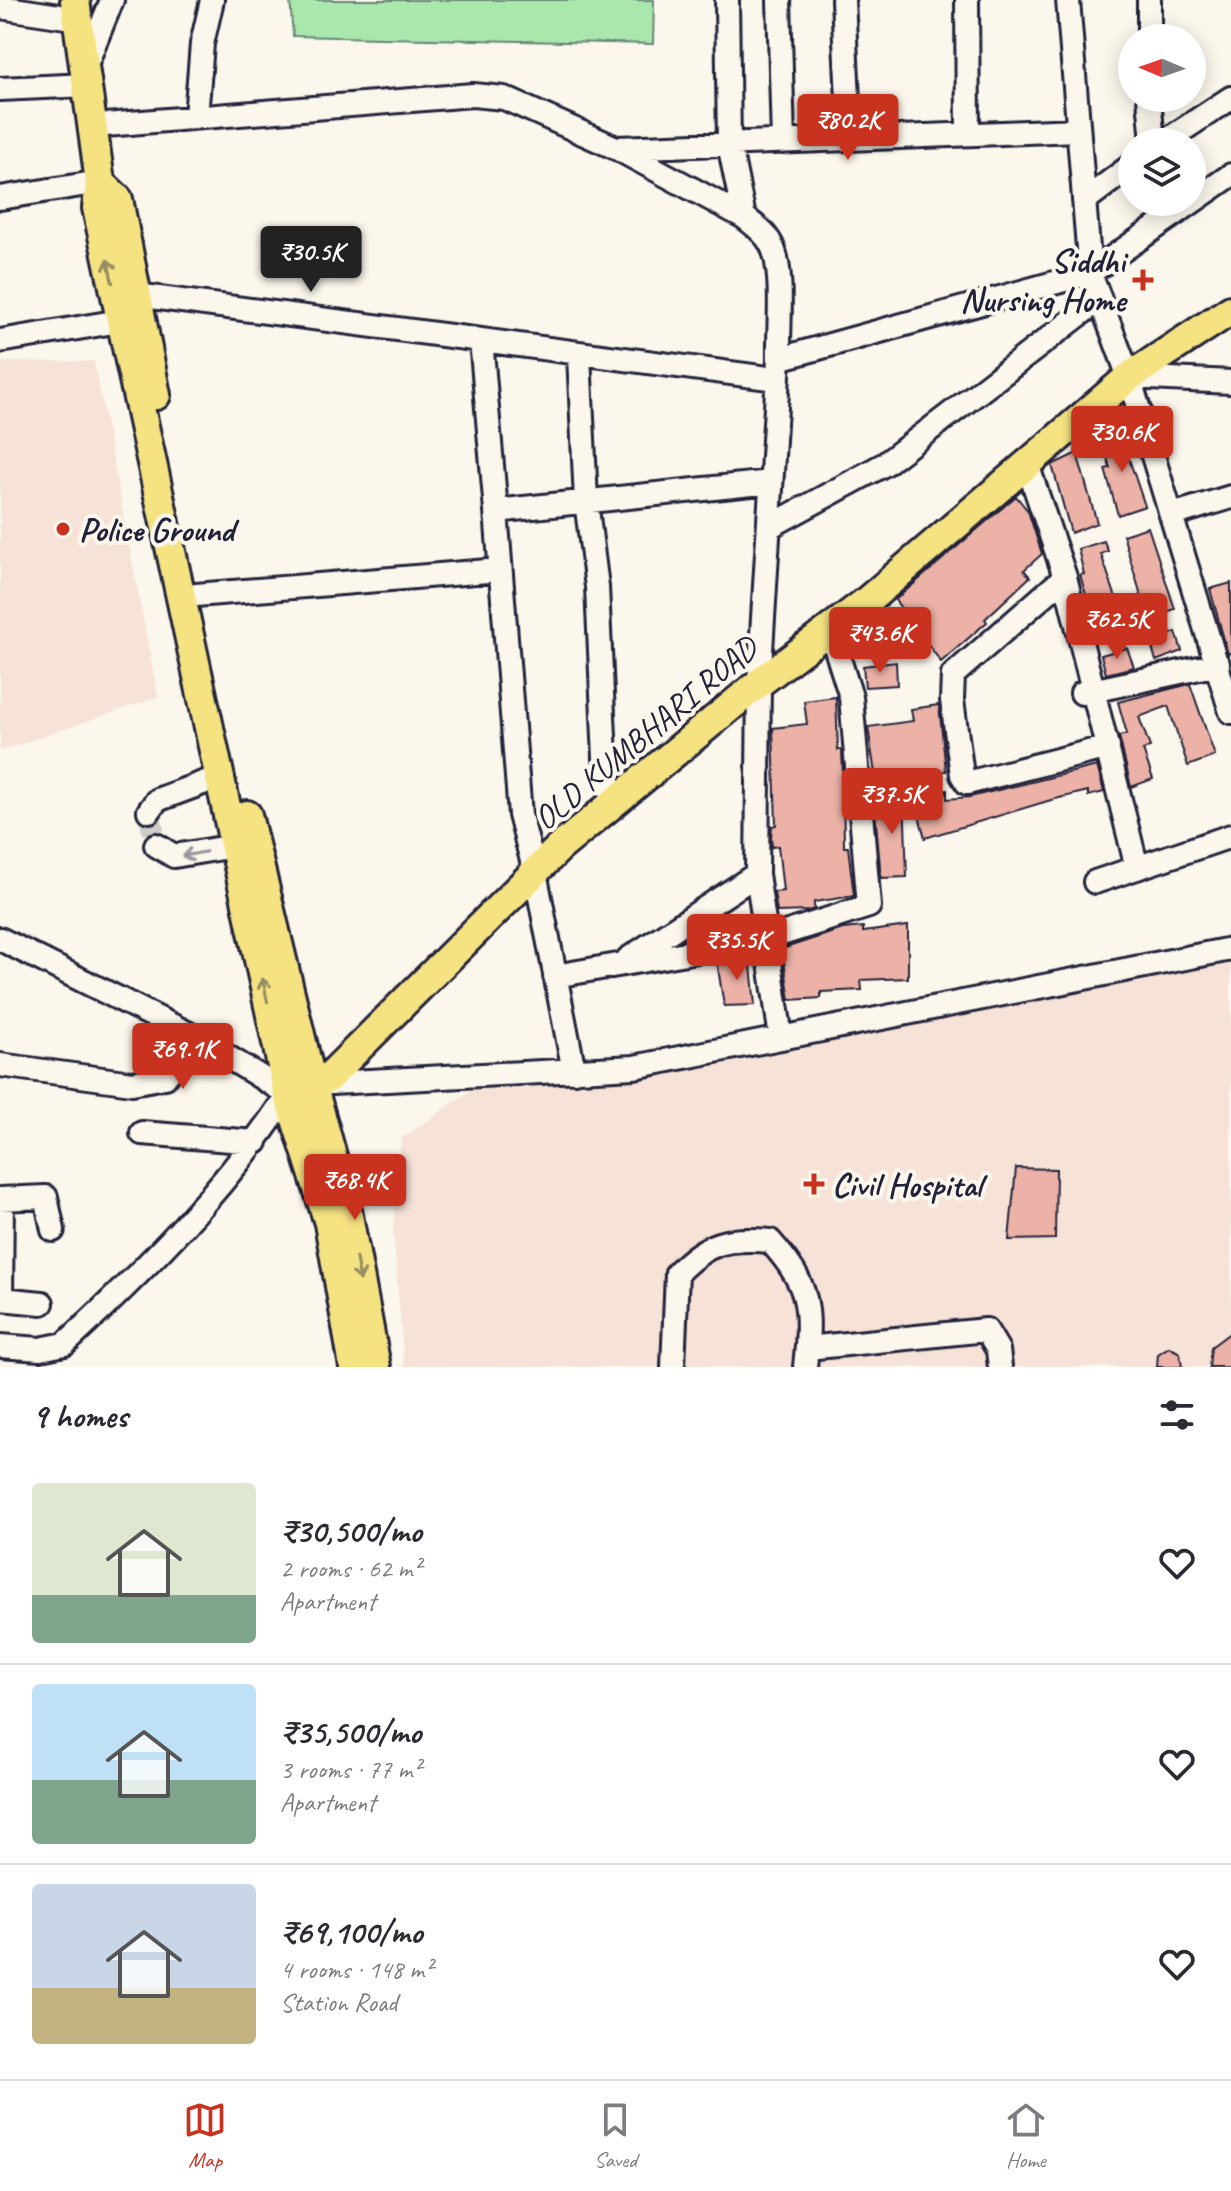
<!DOCTYPE html>
<meta charset="utf-8">
<style>
body{margin:0;font-family:Caveat,sans-serif;background:#f2f2f3;color:#2b2b33;height:100vh;display:flex;flex-direction:column;font-size:30px;white-space:nowrap}
*{box-sizing:border-box;margin:0}
p{font-size:26px;color:#7c7c81}
.icon{flex:none;width:44px;height:44px;fill:none;stroke:currentColor;stroke-width:2;stroke-linecap:round;stroke-linejoin:round}
.map{position:relative;height:1367px;overflow:hidden}
.details{display:flex;flex-direction:column;background:#fff;flex:1}
.details>*{flex:none}
.needle{width:52px;rotate:272deg}
.buttons{position:absolute;left:1118px;top:24px;display:grid;gap:16px}
.buttons a{display:grid;place-items:center;width:88px;height:88px;border-radius:50%;background:#fff;box-shadow:0 4px 20px #0003;font-size:40px}
.price{position:absolute;translate:-50% -68px;padding:0 18px;border-radius:8px;background:#c8321e;color:#fff;font-size:26px;line-height:52px;filter:drop-shadow(0 2px 4px #0008)}
.price::after{content:'';position:absolute;left:50%;top:48px;width:24px;height:18px;margin-left:-12px;background:inherit;clip-path:polygon(0 0,100% 0,50% 100%)}
.price.selected{background:#222;color:#fff}
ul{padding:0;list-style:none}
li{display:flex;align-items:center;gap:24px;height:200px;padding:0 32px}
li+li{border-top:2px solid #e1e1e2}
li span{display:grid;place-items:center;flex:none;width:224px;height:160px;border-radius:8px;color:#555}
li>.icon{margin-inline-start:auto}
span .icon{width:96px;height:96px;fill:#fffc;stroke-width:1}
li b{font-size:34px}
h2{display:flex;justify-content:space-between;align-items:center;height:96px;padding:0 32px;font-size:34px}
.dock{display:flex;justify-content:space-around;align-items:center;height:112px;border-top:2px solid #e1e1e2;background:#fff;font-size:22px;color:#7c7c81}
.dock a{display:grid;justify-items:center;gap:4px}
.dock .selected{color:#c8321e}
.map>svg:first-child{display:block}
</style>
<div class="map">
<svg width="1231" height="1367" viewBox="0 0 1231 1367">
<rect width="100%" height="100%" fill="#fbf7ec"/>
<filter id="ink" filterUnits="userSpaceOnUse"><feTurbulence type="fractalNoise" baseFrequency=".0125" numOctaves="2"/><feDisplacementMap in="SourceGraphic" scale="16" xChannelSelector="R" yChannelSelector="G"/><feConvolveMatrix kernelMatrix="1 2 1 2 8 2 1 2 1" color-interpolation-filters="sRGB"/></filter>
<g filter="url(#ink)">
<path fill="#f6e2d7" d="M 94,361 L 158,697 L 0,751 L 0,362 Z
M 1231,949 L 1231,1367 L 404,1367 L 393,1229 L 401,1139 L 490,1077 L 634,1067 Z"/>
<path fill="#a9e7ad" stroke="#668474" stroke-width="2" d="M 290,0 L 654,0 L 653,44 L 293,36 Z"/>
<path fill="#ecb2a7" stroke="#22223b" stroke-width="2" d="M 1128,432 L 1135,451 L 1127,453 L 1145,506 L 1118,515 L 1105,469 L 1110,468 L 1102,440 Z
M 1077,453 L 1097,523 L 1071,533 L 1052,465 Z
M 1016,496 L 1028,511 L 1042,554 L 1024,570 L 1030,577 L 985,619 L 987,622 L 941,662 L 895,600 Z
M 1148,527 L 1175,609 L 1148,619 L 1123,535 Z
M 1104,541 L 1108,551 L 1101,554 L 1123,618 L 1119,620 L 1122,629 L 1099,637 L 1080,575 L 1084,574 L 1078,549 Z
M 1231,583 L 1231,653 L 1228,654 L 1210,589 Z
M 1176,632 L 1182,651 L 1156,661 L 1150,640 Z
M 1127,648 L 1134,667 L 1106,674 L 1101,655 Z
M 896,662 L 897,685 L 865,687 L 863,666 Z
M 1190,684 L 1215,756 L 1188,766 L 1168,706 L 1139,717 L 1150,747 L 1143,750 L 1153,779 L 1131,787 L 1119,736 L 1127,734 L 1118,702 Z
M 836,697 L 838,750 L 842,750 L 843,776 L 844,847 L 848,847 L 854,896 L 814,902 L 814,909 L 808,911 L 777,912 L 774,892 L 783,891 L 778,846 L 772,847 L 771,838 L 772,826 L 776,825 L 773,728 L 807,724 L 804,701 Z
M 939,705 L 946,771 L 875,774 L 868,727 L 913,721 L 911,709 Z
M 1097,766 L 1104,792 L 1088,796 L 1088,791 L 1051,800 L 925,838 L 913,794 L 947,790 L 947,799 L 970,797 Z
M 904,795 L 907,877 L 881,878 L 874,799 Z
M 908,926 L 908,978 L 861,980 L 862,990 L 821,992 L 821,998 L 790,1000 L 782,949 L 843,929 L 863,927 L 863,932 Z
M 750,956 L 755,1005 L 724,1006 L 717,962 Z
M 1016,1168 L 1056,1169 L 1055,1239 L 1009,1240 Z
M 1231,1332 L 1231,1367 L 1209,1367 L 1211,1347 Z
M 1169,1347 L 1180,1353 L 1182,1367 L 1157,1367 L 1158,1354 Z"/>
<g fill="none" stroke-linecap="round" stroke-linejoin="round">
<path stroke="#d0ccc9" stroke-width="22" stroke-dasharray="22 11" stroke-linecap="butt" d="M 149,811 L 156,845"/>
<g stroke="#22223b" stroke-width="28">
<path id="minor" d="M 727,0 L 729,144 L 744,217
M 779,0 L 783,142
M 843,0 L 850,139
M 967,0 L 968,134
M 1068,0 L 1090,273 L 1129,377 L 1231,712
M 1149,0 L 1149,38
M 0,7 L 79,19
M 85,67 L 112,0
M 0,89 L 88,85
M 1149,98 L 1153,142
M 196,117 L 202,44 L 212,0
M 93,126 L 473,95 L 504,98 L 616,148 L 744,217 C 754,225 765,232 771,244 C 785,270 778,328 779,359
M 1164,142 L 1231,98
M 617,148 L 1078,130
M 0,198 L 100,182
M 1084,201 L 1132,165
M 136,295 L 481,340
M 0,341 L 120,321
M 579,355 L 586,501 L 597,587 L 605,758 L 612,804
M 1129,377 L 1231,382
M 1027,464 L 1065,577
M 496,511 L 481,340 L 776,379
M 1172,515 L 1231,497
M 769,527 L 885,464 L 1100,299
M 196,595 L 500,570
M 1082,693 L 1218,664
M 1108,747 L 967,783 L 962,775 L 952,700 L 953,675 L 1065,577 L 1137,868
M 149,811 L 157,800 L 219,777
M 156,845 L 174,856 L 234,846
M 1095,882 L 1231,836
M 0,939 L 197,1038 L 288,1094 C 226,1188 147,1268 65,1344 L 40,1349 L 0,1346
M 628,959 L 757,874
M 555,976 L 766,939 L 869,906 L 851,697 L 830,630
M 781,1038 L 757,874 L 759,683 L 779,359 L 1090,273 L 1231,175
M 0,1065 L 132,1083 L 165,1077 L 197,1038
M 574,1071 L 535,872 L 520,815 L 496,511 L 771,482
M 313,1084 L 634,1067 L 1231,949
M 142,1133 L 256,1142
M 0,1199 L 46,1197 L 53,1230
M 2,1199 L 1,1299 L 42,1303
M 807,1348 L 986,1330 L 998,1350 L 1000,1367
M 673,1367 L 677,1273 C 707,1242 728,1237 770,1241 C 811,1287 811,1308 805,1367"/>
</g>
<g stroke="#22223b" stroke-width="34">
<path id="major" d="M 75,0 L 100,182 L 97,208 L 288,1094 L 329,1223 L 354,1367
M 100,182 L 118,199 L 156,395
M 247,815 L 312,1084 L 347,1210 L 376,1367
M 312,1084 L 327,1079 L 559,848 L 759,683 L 867,601 L 1129,377 L 1231,310"/>
</g>
<use href="#minor" stroke="#fbf7ec" stroke-width="22"/>
<use href="#major" stroke="#f5e382" stroke-width="28"/>
</g>
<defs><path id="oneway-shaft" d="M-6 0H5M1.5-3L5.5 0L1.5 3" fill="none" stroke-width="1.6" stroke-linecap="round" stroke-linejoin="round" transform="scale(2)"/></defs>
<g stroke="#968c62">
<use href="#oneway-shaft" transform="translate(110 271) rotate(-102)"/>
<use href="#oneway-shaft" transform="translate(265 990) rotate(-102)"/>
<use href="#oneway-shaft" transform="translate(358 1269) rotate(79)"/>
</g>
<use stroke="#99979c" href="#oneway-shaft" transform="translate(194 854) rotate(169)"/>
</g>
<g fill="#c8321e" stroke="#fbf7ec" stroke-width="3">
<path d="M1139 268h8v8h8v8h-8v8h-8v-8h-8v-8h8z"/>
<circle cx="63" cy="529" r="8"/>
<path d="M810 1172h8v8h8v8h-8v8h-8v-8h-8v-8h8z"/>
</g>
<g text-anchor="middle" dominant-baseline="central" stroke-width="8" stroke-linejoin="round" paint-order="stroke">
<g font-size="34" font-weight="bold" fill="#22223b" stroke="#fbf7ec" text-anchor="start">
<text x="1125" y="260" text-anchor="end">Siddhi<tspan x="1125" dy="39">Nursing Home</tspan></text>
<text x="79" y="529">Police Ground</text>
<text x="832" y="1184">Civil Hospital</text>
</g>
<g font-size="34" fill="#22223b" stroke="#fbf7ec">
<text transform="translate(645 733) rotate(-40)">OLD KUMBHARI ROAD</text>
</g>
</g>
</svg>
<div class="buttons">
<a><svg class="needle" viewBox="-14 -14 28 28"><path d="M0-13l5 13h-10z" fill="#e53935"/><path d="M0 13l5-13h-10z" fill="#7c7c81"/></svg></a>
<a><svg class="icon" aria-label="layers" viewBox="0 0 24 24"><path d="M12 4l9 5-9 5-9-5zM3 14l9 5 9-5"/></svg></a>
</div>
<b class="price" style="left:848px;top:162px">₹80.2K</b>
<b class="price selected" style="left:311px;top:294px">₹30.5K</b>
<b class="price" style="left:1122px;top:474px">₹30.6K</b>
<b class="price" style="left:1117px;top:661px">₹62.5K</b>
<b class="price" style="left:880px;top:675px">₹43.6K</b>
<b class="price" style="left:892px;top:836px">₹37.5K</b>
<b class="price" style="left:737px;top:982px">₹35.5K</b>
<b class="price" style="left:183px;top:1091px">₹69.1K</b>
<b class="price" style="left:355px;top:1222px">₹68.4K</b>
</div>
<section class="details">
<h2>9 homes<svg class="icon" aria-label="filters" viewBox="0 0 24 24"><path d="M4 7h16M4 17h16"/><circle cx="9" cy="7" r="2"/><circle cx="15" cy="17" r="2"/></svg></h2>
<ul>
<li><span style="background:linear-gradient(#dfe7d0 70%,#7fa58c 0)"><svg class="icon" aria-label="home" viewBox="0 0 24 24"><path d="M3 11l9-7 9 7M6 9v11h12V9"/></svg></span><div><b>₹30,500/mo</b><p>2 rooms · 62 m²</p><p>Apartment</p></div><svg class="icon" aria-label="heart" viewBox="0 0 24 24"><path d="M12 20l-8-8c-3-5 5-10 8-4 3-6 11-1 8 4z"/></svg></li>
<li><span style="background:linear-gradient(#bfe0f5 60%,#7fa58c 0)"><svg class="icon" aria-label="home" viewBox="0 0 24 24"><path d="M3 11l9-7 9 7M6 9v11h12V9"/></svg></span><div><b>₹35,500/mo</b><p>3 rooms · 77 m²</p><p>Apartment</p></div><svg class="icon" aria-label="heart" viewBox="0 0 24 24"><path d="M12 20l-8-8c-3-5 5-10 8-4 3-6 11-1 8 4z"/></svg></li>
<li><span style="background:linear-gradient(#c9d6e8 65%,#c2b280 0)"><svg class="icon" aria-label="home" viewBox="0 0 24 24"><path d="M3 11l9-7 9 7M6 9v11h12V9"/></svg></span><div><b>₹69,100/mo</b><p>4 rooms · 148 m²</p><p>Station Road</p></div><svg class="icon" aria-label="heart" viewBox="0 0 24 24"><path d="M12 20l-8-8c-3-5 5-10 8-4 3-6 11-1 8 4z"/></svg></li>
</ul>
</section>
<nav class="dock">
<a class="selected"><svg class="icon" aria-label="map" viewBox="0 0 24 24"><path d="M3 6l6-2 6 2 6-2v14l-6 2-6-2-6 2zM9 4v14M15 6v14"/></svg>Map</a>
<a><svg class="icon" aria-label="saved" viewBox="0 0 24 24"><path d="M7 4h10v16l-5-4-5 4z"/></svg>Saved</a>
<a><svg class="icon" aria-label="home" viewBox="0 0 24 24"><path d="M3 11l9-7 9 7M6 9v11h12V9"/></svg>Home</a>
</nav>
